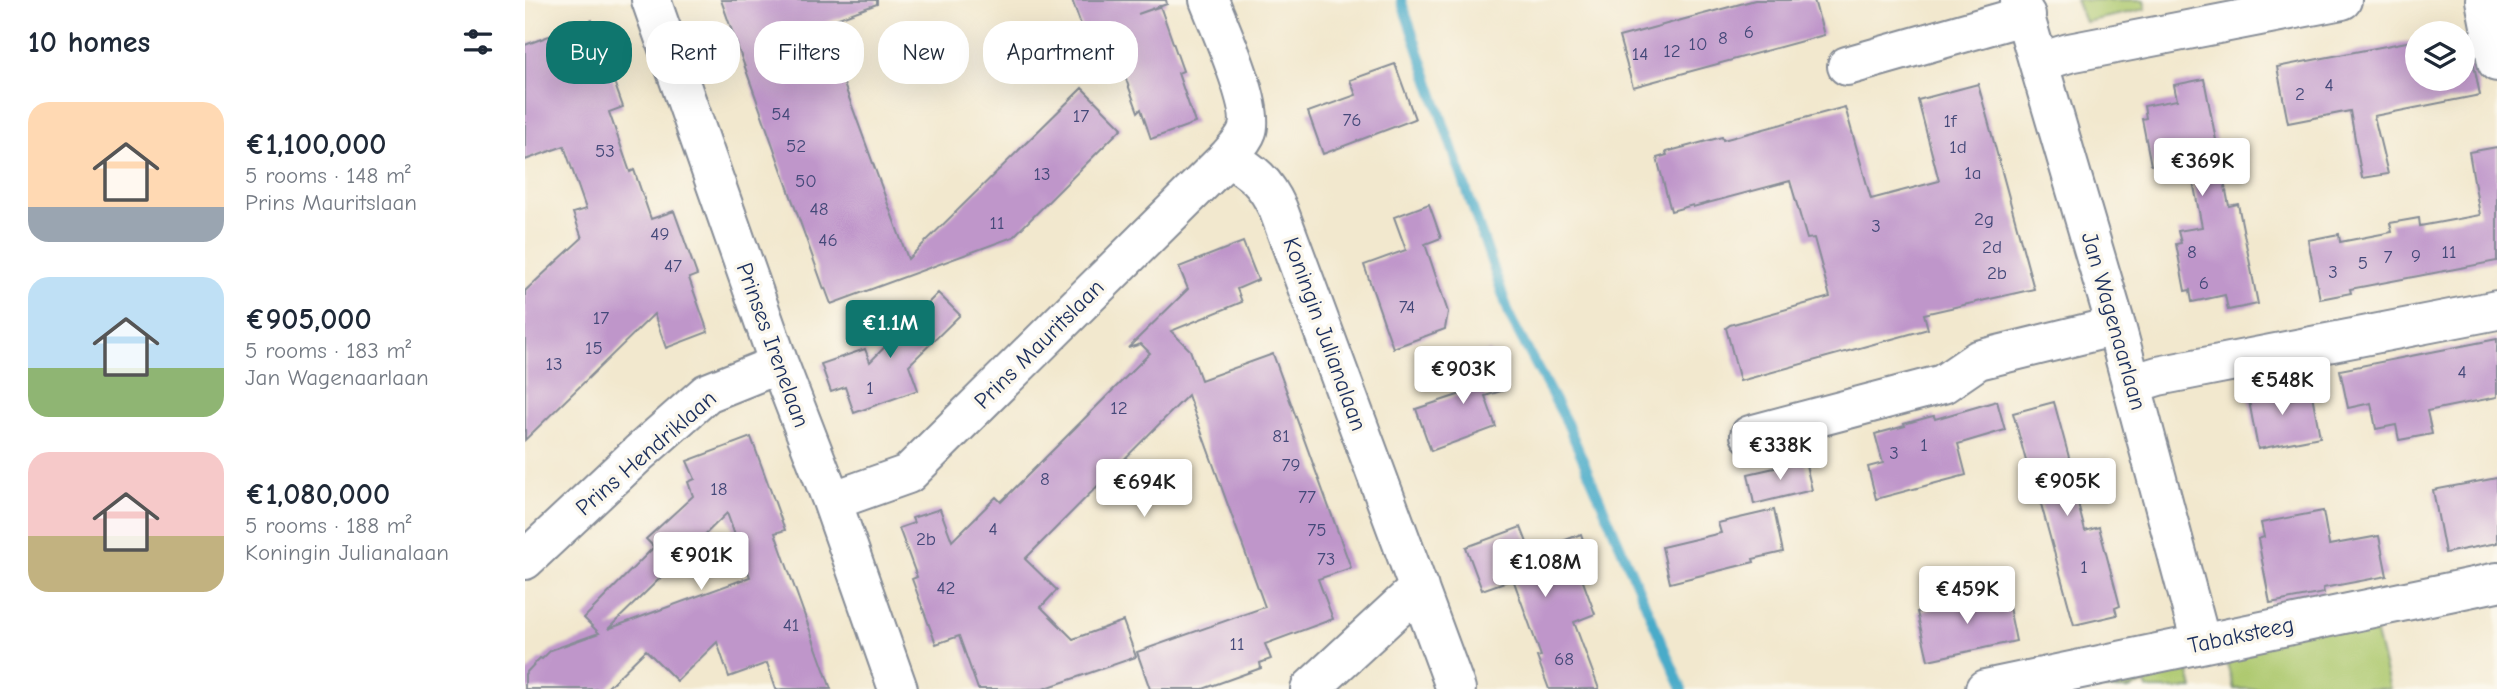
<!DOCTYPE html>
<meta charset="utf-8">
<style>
body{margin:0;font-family:"Comic Neue",sans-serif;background:#f6f6f7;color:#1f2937;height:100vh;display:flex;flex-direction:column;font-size:26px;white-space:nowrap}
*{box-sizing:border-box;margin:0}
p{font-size:23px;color:#747a83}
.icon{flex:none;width:38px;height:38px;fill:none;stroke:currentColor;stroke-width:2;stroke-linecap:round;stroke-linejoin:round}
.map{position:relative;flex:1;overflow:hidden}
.details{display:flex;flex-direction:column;background:#fff;width:525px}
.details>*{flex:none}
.banner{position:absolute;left:21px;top:21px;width:665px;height:63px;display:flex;gap:14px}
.tools{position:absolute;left:1880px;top:21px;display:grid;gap:14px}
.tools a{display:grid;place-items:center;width:70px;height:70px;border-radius:50%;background:#fff;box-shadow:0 7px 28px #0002;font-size:35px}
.price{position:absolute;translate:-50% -60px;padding:0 16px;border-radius:7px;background:#fff;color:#222;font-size:23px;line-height:46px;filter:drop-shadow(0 2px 4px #0008)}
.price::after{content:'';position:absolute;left:50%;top:42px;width:21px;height:16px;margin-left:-10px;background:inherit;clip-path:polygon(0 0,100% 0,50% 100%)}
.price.on{background:#0f766e;color:#fff}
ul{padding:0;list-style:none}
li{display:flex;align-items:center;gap:21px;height:175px;padding:0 28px}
li span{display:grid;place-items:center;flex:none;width:196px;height:140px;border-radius:21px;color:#555}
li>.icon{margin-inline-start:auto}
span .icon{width:84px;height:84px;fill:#fffc;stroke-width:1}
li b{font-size:30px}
h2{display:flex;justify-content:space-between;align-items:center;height:84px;padding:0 28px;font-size:30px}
.tag{padding:0 24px;border-radius:28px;background:#fff;box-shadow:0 7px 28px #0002;font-size:24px;line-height:63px}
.tag.on{background:#0f766e;color:#fff}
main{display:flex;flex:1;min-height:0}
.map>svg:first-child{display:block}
</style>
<main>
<section class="details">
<h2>10 homes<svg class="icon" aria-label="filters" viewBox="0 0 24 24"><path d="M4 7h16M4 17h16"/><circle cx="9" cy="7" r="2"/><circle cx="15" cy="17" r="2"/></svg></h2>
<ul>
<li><span style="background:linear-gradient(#ffd9b3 75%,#9aa5b1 0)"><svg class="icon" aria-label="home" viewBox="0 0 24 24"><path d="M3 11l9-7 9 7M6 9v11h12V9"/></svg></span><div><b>€1,100,000</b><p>5 rooms · 148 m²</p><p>Prins Mauritslaan</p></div></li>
<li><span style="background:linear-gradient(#bfe0f5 65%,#8fb573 0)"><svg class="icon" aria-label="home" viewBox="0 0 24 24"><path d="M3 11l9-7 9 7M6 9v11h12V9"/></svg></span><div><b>€905,000</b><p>5 rooms · 183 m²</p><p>Jan Wagenaarlaan</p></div></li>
<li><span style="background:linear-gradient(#f6c9c9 60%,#c2b280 0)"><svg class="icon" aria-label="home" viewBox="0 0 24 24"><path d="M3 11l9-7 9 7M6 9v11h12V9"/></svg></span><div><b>€1,080,000</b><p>5 rooms · 188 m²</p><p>Koningin Julianalaan</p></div></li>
</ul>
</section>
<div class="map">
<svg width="1972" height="689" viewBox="0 0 1972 689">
<rect width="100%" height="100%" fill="#fbf7ec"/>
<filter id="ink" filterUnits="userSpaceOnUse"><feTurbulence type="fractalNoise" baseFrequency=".0143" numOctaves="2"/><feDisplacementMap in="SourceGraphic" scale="14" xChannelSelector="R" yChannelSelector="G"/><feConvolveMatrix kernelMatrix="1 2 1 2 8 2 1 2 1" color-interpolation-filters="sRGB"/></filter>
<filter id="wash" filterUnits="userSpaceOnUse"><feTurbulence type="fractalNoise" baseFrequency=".00686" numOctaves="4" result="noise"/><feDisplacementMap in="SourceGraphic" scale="28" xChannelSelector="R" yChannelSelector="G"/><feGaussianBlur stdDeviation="1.57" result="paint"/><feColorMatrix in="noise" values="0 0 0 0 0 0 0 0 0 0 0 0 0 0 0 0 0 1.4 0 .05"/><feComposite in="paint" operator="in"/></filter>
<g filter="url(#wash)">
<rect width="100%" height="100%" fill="#f2e8ce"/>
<path fill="#aec96f" stroke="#647c66" stroke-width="2" d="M 1551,0 L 1619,0 L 1621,9 L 1560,22 Z
M 1847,618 L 1865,689 L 1709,689 L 1698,650 Z
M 1660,657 L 1668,689 L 1622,689 L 1620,683 L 1603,689 L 1516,689 Z"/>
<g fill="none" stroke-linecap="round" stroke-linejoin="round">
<path stroke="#4aabc9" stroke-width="10" d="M 876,0 L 986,319 L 1042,423 L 1157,689"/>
</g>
<g id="blocks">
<path fill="#bf96ca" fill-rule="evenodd" d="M 196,0 L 352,0 L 352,4 L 297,24 L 383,259 L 557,88 L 597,128 L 488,237 L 306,304 L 300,288 L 299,289 Z
M 547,0 L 641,0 L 642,4 L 613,14 L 635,6 L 658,71 L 653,73 L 670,123 L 626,139 L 616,109 L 613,112 L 581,25 L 559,33 Z
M 1230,0 L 1289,0 L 1299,35 L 1108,87 L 1094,37 Z
M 67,20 L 98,107 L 84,112 L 105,172 L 109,170 L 126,219 L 149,211 L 172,275 L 164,278 L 183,332 L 141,348 L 129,314 L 0,440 L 0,291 L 57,238 L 48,213 L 61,209 L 39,146 L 0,160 L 0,45 Z
M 1892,40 L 1892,79 L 1937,79 L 1937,67 L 1949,65 L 1955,95 L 1849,116 L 1863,174 L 1837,178 L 1825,111 L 1763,123 L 1752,67 Z
M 870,64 L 890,119 L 798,154 L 783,112 L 831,95 L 825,80 Z
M 1679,79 L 1704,206 L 1713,204 L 1733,304 L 1703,310 L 1700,295 L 1667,302 L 1665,290 L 1660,291 L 1651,244 L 1656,243 L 1653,231 L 1677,227 L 1666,171 L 1632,176 L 1630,165 L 1626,165 L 1617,119 L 1621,118 L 1619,106 L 1652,100 L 1649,85 Z
M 1453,84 L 1509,289 L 1399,314 L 1403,329 L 1215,381 L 1201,328 L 1205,325 L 1305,297 L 1289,238 L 1282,239 L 1265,181 L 1168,207 L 1168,205 L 1146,211 L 1132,158 L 1142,155 L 1141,152 L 1197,137 L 1198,140 L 1320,107 L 1346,199 L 1414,181 L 1393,100 Z
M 1972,147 L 1972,261 L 1825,289 L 1826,293 L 1795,299 L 1783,240 L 1814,234 L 1815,242 L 1867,232 L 1865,223 L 1894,218 L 1895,226 L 1955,215 L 1944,152 Z
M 904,204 L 916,238 L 900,244 L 923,312 L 920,329 L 868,348 L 839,265 L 881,250 L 869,217 Z
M 718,242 L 733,280 L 712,289 L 717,302 L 646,331 L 665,350 L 676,380 L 748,354 L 826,568 L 793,579 L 808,619 L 740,644 L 746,659 L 735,663 L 736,668 L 678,689 L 625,689 L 612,652 L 740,607 L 663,395 L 500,559 L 532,590 L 516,607 L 548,639 L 598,621 L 611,657 L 518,689 L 453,689 L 434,636 L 411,644 L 387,579 L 392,577 L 374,528 L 389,523 L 387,518 L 415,509 L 427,541 L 471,497 L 476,502 L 625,353 L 616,344 L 603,348 L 663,289 L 654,267 Z
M 413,293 L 435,315 L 384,365 L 393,390 L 329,413 L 320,387 L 306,392 L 296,364 L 340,349 L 345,362 Z
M 1972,339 L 1972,397 L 1902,411 L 1907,434 L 1874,440 L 1871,425 L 1851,429 L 1846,403 L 1823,408 L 1815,370 Z
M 965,351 L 979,390 L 960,396 L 971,427 L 906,451 L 891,409 L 945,391 L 935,362 Z
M 1757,383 L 1761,400 L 1787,395 L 1795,437 L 1733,449 L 1722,390 Z
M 1472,401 L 1480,430 L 1433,444 L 1441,475 L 1351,499 L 1343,467 L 1358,463 L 1350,434 L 1380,426 L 1379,424 L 1404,417 L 1409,416 L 1410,419 Z
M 1529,402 L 1545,461 L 1542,462 L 1560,531 L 1574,527 L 1595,606 L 1590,608 L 1592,615 L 1549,625 L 1507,471 L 1504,472 L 1488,413 Z
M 226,437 L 260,530 L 250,533 L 306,689 L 251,689 L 242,663 L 204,677 L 192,642 L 152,681 L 121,650 L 81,689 L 0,689 L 0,674 L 15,658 L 17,659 L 26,650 L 74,633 L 59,618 L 129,547 L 121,539 L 168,496 L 163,482 L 170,479 L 162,461 ZM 202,513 L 225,577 L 83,629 Z
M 1280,461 L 1287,490 L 1229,504 L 1223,474 Z
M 1972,478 L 1972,543 L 1920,553 L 1908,490 Z
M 1249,510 L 1258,552 L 1228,559 L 1229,562 L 1145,583 L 1137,547 L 1196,533 L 1193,523 Z
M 1798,511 L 1804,545 L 1854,536 L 1862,576 L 1798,588 L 1799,593 L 1745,603 L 1733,539 L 1739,537 L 1736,523 Z
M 996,527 L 1006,553 L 1056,534 L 1069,571 L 1056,576 L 1070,614 L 1049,622 L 1074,689 L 1024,689 L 1012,657 L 1016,656 L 988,579 L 957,590 L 941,547 Z
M 1481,593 L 1491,641 L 1403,660 L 1392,612 Z"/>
</g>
</g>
<g filter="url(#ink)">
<use href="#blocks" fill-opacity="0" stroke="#868c96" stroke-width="2"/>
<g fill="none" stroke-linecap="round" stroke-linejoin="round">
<g stroke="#868c96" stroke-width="42">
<path id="minor" d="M 126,0 L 254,364 L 307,501 L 373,689
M 684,0 C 694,26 731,107 722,131 C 719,140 709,150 703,157 C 729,173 740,181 753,209 L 931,689
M 1495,0 L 1591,326 L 1676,643
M 1960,0 L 1972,62
M 1515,62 L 1544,53 L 1817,0
M 1322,66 L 1501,15
M 1607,384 L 1633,376 L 1972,310
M 1225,435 L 1418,384 L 1453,360 L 1591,326
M 307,501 L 383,474 L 703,157
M 0,560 L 114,453 L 182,393 L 254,364
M 785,689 L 894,588
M 1460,689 L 1972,582"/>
</g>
<use href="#minor" stroke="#fff" stroke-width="38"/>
</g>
</g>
<g text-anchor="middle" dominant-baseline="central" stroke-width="7" stroke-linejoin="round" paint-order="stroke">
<g font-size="19" fill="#444979">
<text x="1224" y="32">6</text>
<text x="1198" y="38">8</text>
<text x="1173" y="44">10</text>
<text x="1147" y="51">12</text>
<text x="1115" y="54">14</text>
<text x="1804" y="85">4</text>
<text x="1775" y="94">2</text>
<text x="256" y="114">54</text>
<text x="556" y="116">17</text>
<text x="827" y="120">76</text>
<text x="1425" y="121">1f</text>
<text x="271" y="146">52</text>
<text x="1433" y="147">1d</text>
<text x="80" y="151">53</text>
<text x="1448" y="173">1a</text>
<text x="517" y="174">13</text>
<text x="281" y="181">50</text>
<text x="294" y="209">48</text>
<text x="1459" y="219">2g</text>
<text x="472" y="223">11</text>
<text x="1351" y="226">3</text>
<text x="135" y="234">49</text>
<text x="303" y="240">46</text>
<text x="1467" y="247">2d</text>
<text x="1667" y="252">8</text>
<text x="1924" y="252">11</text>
<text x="1891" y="256">9</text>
<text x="1863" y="257">7</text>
<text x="1838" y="263">5</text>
<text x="148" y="266">47</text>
<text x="1808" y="272">3</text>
<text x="1472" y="273">2b</text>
<text x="1679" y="283">6</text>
<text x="882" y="307">74</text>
<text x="76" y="318">17</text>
<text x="69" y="348">15</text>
<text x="29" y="364">13</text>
<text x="1937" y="372">4</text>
<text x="345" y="388">1</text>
<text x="594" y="408">12</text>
<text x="756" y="436">81</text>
<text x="1399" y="445">1</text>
<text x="1369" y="453">3</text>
<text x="766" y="465">79</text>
<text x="520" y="479">8</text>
<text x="194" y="489">18</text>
<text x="782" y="497">77</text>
<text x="468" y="529">4</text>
<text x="792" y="530">75</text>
<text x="401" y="539">2b</text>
<text x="801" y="559">73</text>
<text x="1559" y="567">1</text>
<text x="421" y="588">42</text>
<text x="266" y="625">41</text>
<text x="712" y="644">11</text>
<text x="1039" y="659">68</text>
</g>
<g font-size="23" fill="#1b2f5e" stroke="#fbf7ec">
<text transform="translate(1589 321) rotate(74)">Jan Wagenaarlaan</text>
<text transform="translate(800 334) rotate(70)">Koningin Julianalaan</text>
<text transform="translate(514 344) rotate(-45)">Prins Mauritslaan</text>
<text transform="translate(248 345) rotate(70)">Prinses Irenelaan</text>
<text transform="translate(121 453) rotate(-41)">Prins Hendriklaan</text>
<text transform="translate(1716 635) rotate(-12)">Tabaksteeg</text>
</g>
</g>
</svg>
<div class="tools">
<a><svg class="icon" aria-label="layers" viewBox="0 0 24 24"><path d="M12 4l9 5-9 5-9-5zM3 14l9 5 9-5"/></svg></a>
</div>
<b class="price" style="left:1677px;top:198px">€369K</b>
<b class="price on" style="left:365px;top:360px">€1.1M</b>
<b class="price" style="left:938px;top:406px">€903K</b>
<b class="price" style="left:1757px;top:417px">€548K</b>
<b class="price" style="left:1255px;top:482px">€338K</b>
<b class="price" style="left:1542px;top:518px">€905K</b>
<b class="price" style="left:619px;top:519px">€694K</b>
<b class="price" style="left:176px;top:592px">€901K</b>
<b class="price" style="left:1020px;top:599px">€1.08M</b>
<b class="price" style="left:1442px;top:626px">€459K</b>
<div class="banner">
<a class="tag on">Buy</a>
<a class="tag">Rent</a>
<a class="tag">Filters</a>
<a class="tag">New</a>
<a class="tag">Apartment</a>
</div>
</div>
</main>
